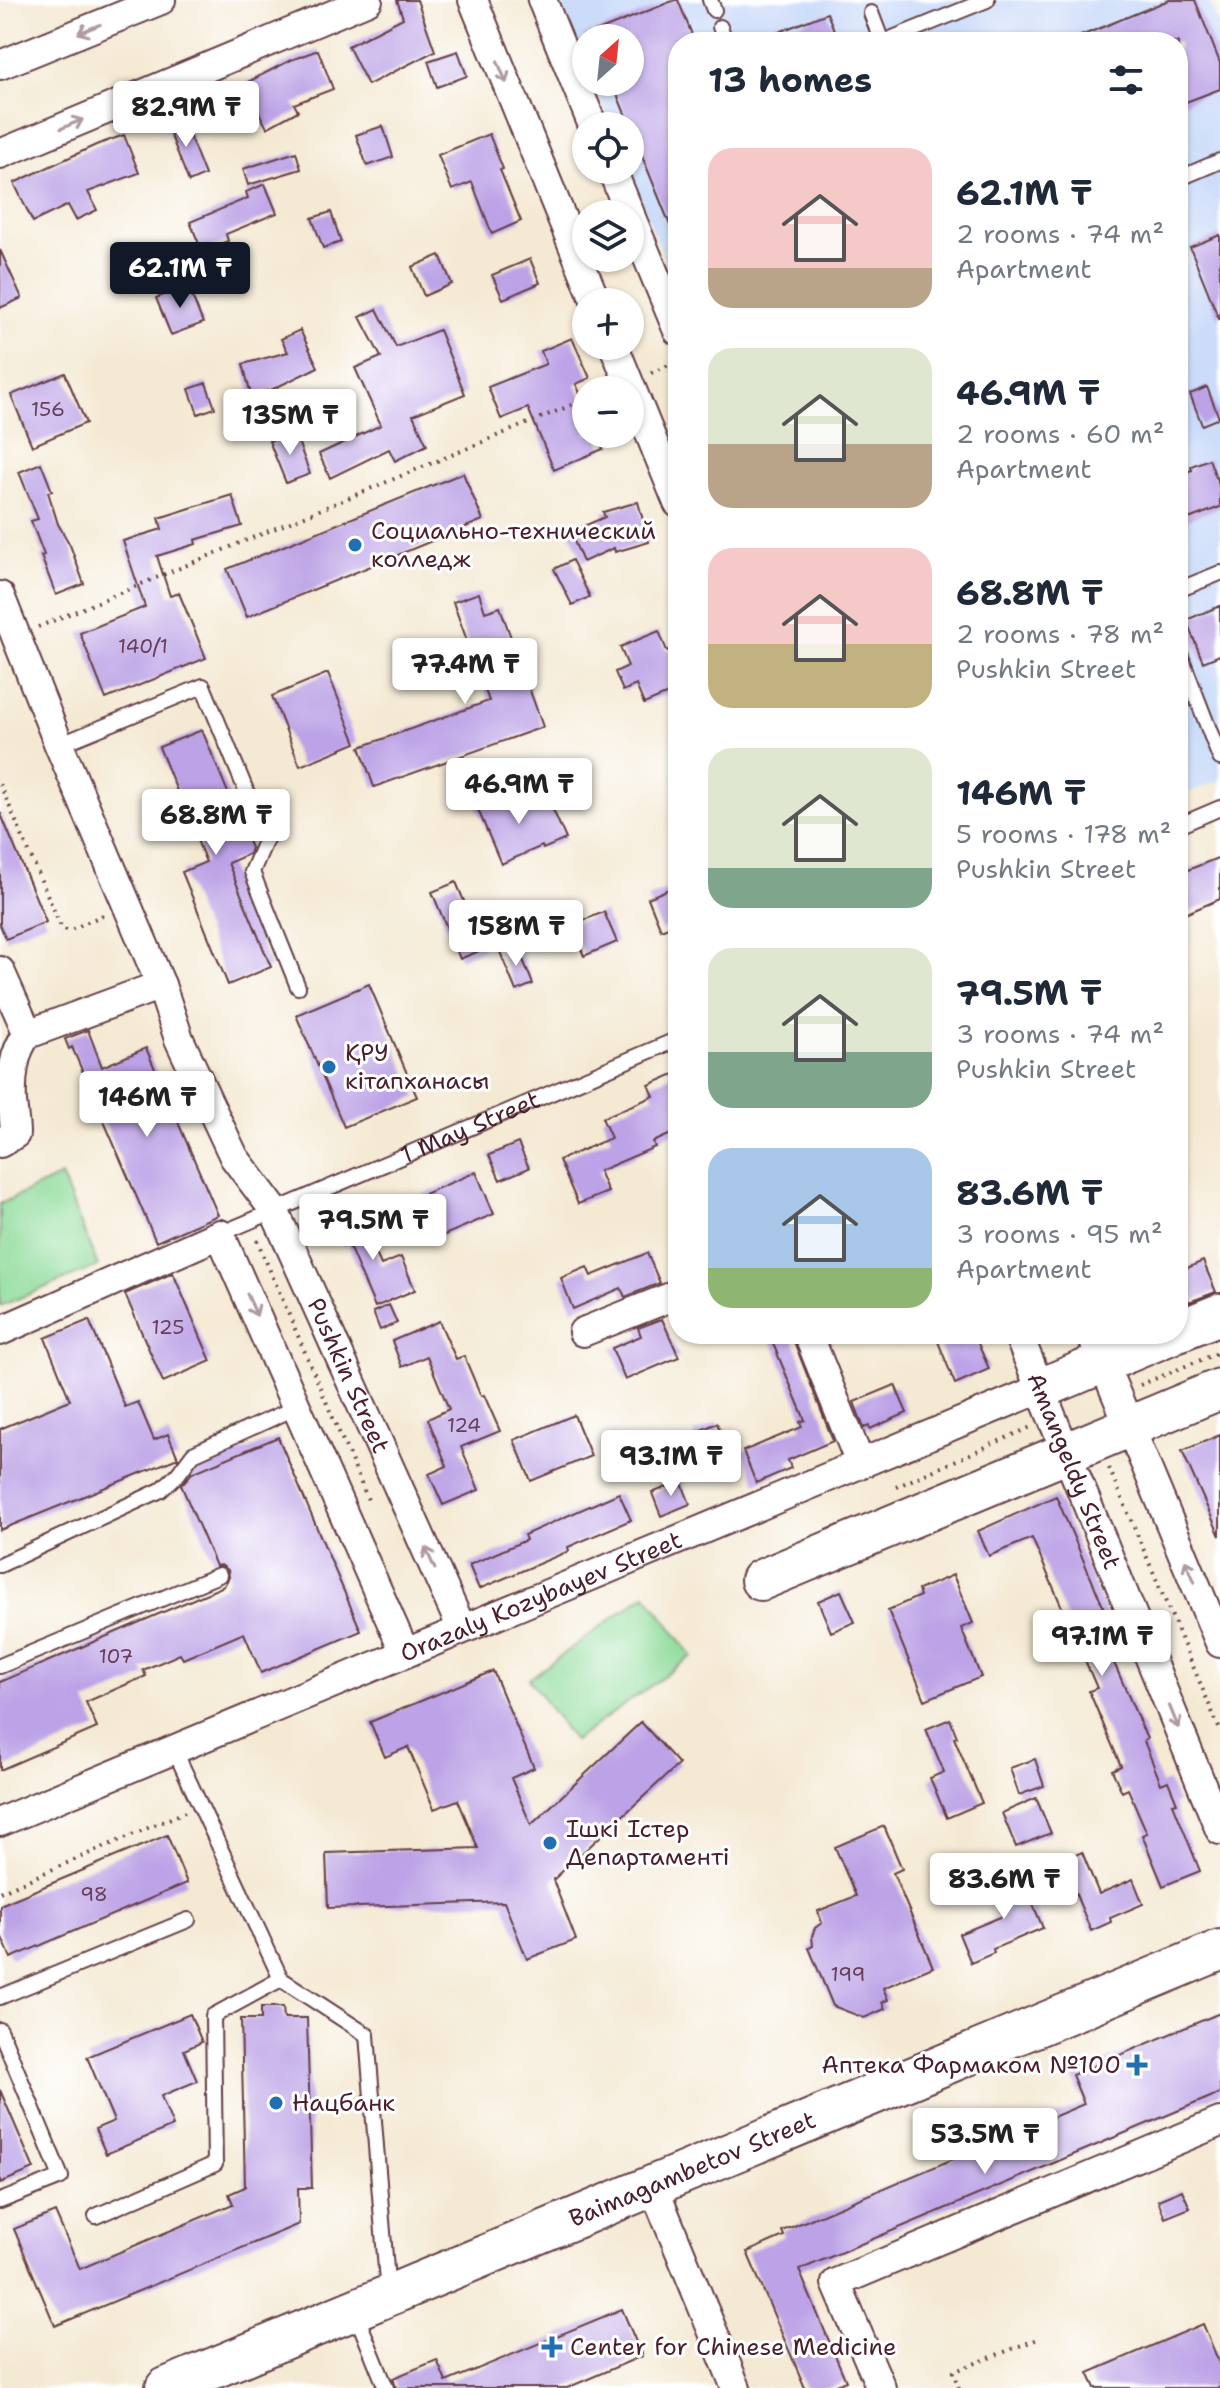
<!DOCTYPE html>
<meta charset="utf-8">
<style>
body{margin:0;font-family:"Shantell Sans",sans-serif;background:#f6f6f7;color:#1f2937;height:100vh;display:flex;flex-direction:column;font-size:30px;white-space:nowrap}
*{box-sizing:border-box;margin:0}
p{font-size:26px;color:#747a83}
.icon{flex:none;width:44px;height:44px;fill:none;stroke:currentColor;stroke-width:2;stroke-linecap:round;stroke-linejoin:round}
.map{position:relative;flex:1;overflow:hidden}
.side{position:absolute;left:668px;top:32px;width:520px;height:1312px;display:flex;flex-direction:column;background:#fff;border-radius:32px;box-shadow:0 2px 6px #0004}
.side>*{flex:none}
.needle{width:52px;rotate:27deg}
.controls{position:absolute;left:572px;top:24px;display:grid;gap:16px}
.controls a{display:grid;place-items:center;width:72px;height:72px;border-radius:50%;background:#fff;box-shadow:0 2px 6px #0004;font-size:40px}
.price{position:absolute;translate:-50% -68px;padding:0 18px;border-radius:8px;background:#fff;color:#222;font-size:26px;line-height:52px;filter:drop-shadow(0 2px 4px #0008)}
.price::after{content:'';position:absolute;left:50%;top:48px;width:24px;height:18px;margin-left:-12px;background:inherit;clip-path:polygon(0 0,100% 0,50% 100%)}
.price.active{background:#111827;color:#fff}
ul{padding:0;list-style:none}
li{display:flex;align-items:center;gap:24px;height:200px;padding:0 40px}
li span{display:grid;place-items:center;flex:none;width:224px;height:160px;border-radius:24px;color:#555}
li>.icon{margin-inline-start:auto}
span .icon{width:96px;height:96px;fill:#fffc;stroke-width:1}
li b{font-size:34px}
h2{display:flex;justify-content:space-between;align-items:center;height:96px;padding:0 40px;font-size:34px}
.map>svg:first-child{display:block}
</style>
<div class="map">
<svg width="1220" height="2388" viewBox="0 0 1220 2388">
<rect width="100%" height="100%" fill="#fff"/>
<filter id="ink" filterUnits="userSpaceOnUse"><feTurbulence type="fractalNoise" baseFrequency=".0125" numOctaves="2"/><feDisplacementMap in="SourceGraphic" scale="16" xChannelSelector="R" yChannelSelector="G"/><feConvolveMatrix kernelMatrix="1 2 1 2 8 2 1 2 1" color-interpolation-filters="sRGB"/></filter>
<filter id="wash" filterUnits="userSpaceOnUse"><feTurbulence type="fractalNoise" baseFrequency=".006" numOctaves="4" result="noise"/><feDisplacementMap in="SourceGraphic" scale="32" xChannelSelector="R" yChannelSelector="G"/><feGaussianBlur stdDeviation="1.8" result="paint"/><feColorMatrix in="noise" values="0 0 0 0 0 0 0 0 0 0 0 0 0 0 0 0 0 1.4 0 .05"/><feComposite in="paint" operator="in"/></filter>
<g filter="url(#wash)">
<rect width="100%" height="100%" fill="#f4e9d3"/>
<path fill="#cbdbf9" d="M 560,0 L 1209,0 L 1220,28 L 1220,780 L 1178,797 L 1178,42 L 678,42 L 678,292 L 629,170 L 630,126 L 611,126 L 593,82 L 630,82 L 630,38 L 586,38 L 586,65 Z"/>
<path fill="#8ddb99" stroke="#6c7d62" stroke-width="2" d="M 61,1176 L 98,1266 L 0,1306 L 0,1204 Z
M 646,1594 L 692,1656 L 574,1741 L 529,1679 Z"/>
<g id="blocks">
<path fill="#bca2e6" d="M 397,0 L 417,0 L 435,51 L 368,85 L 348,46 L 403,18 Z
M 675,0 L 678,0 L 695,42 L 678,42 L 677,242 L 612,82 L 630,82 L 630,38 L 583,37 Z
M 1169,0 L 1195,0 L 1220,63 L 1220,89 L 1178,105 L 1178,42 L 1066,42 Z
M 827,13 L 839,42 L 756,42 L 756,41 Z
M 318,50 L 333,89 L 294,104 L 298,111 L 267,128 L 244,84 L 291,60 Z
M 458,51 L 467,76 L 437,87 L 428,61 Z
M 182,117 L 205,175 L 189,182 L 166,123 Z
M 383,126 L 393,157 L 367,166 L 356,135 Z
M 489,134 L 503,169 L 500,170 L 521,221 L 492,234 L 472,182 L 452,190 L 438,155 Z
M 124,135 L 139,173 L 88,192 L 97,210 L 76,220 L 68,205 L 33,222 L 14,183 L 96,145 Z
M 296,152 L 301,169 L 248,185 L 243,169 Z
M 265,184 L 277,213 L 226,234 L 228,241 L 202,251 L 190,222 L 248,198 L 246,192 Z
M 331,212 L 341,242 L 323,248 L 312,218 Z
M 1220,235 L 1220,319 L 1219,319 L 1190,247 Z
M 0,250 L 22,298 L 0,308 Z
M 440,255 L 452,284 L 424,296 L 412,267 Z
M 530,259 L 540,283 L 503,299 L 492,275 Z
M 188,286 L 203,323 L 171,335 L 156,298 Z
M 377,309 L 396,347 L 439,330 L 465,394 L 413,415 L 427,445 L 395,461 L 389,449 L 330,478 L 319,454 L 381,425 L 355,368 L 381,357 L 360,317 Z
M 300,330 L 318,367 L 271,390 L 251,395 L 243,364 L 288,352 L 281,339 Z
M 572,338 L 590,378 L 576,384 L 586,408 L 586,434 L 597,434 L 603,449 L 554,470 L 528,408 L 501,419 L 488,387 L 546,364 L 541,351 Z
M 65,373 L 86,423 L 32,446 L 11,395 Z
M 206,383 L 215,408 L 198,414 L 189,389 Z
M 1207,387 L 1219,418 L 1202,425 L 1190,394 Z
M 294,431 L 310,474 L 286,483 L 269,441 Z
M 1209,459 L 1220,488 L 1220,507 L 1178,523 L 1178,475 L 1192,470 L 1191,466 Z
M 41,463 L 52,491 L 48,492 L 58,524 L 70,545 L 84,584 L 56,595 L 41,556 L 44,555 L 31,521 L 38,519 L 19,472 Z
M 463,473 L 483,520 L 247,617 L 227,569 Z
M 232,495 L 242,526 L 195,540 L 196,544 L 157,556 L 170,596 L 179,593 L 206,658 L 106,699 L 80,633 L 145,607 L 123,541 L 162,529 L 159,518 Z
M 638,502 L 649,542 L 615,552 L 614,548 L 583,562 L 570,532 L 605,517 L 603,512 Z
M 572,560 L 590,597 L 572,605 L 554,569 Z
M 479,593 L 485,612 L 500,607 L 543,727 L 374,787 L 360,747 L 489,701 L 453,602 Z
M 1220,606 L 1220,655 L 1203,662 L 1186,620 Z
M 659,631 L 667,651 L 678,646 L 678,690 L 644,704 L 636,685 L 623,691 L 615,672 L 628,666 L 620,647 Z
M 328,673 L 356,743 L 300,766 L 272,696 Z
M 202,730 L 251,848 L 249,854 L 228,863 L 271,967 L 228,985 L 182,872 L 206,862 L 159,747 Z
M 509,790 L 517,809 L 547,796 L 566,839 L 543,849 L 542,846 L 501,864 L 476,805 Z
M 0,812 L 46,922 L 6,939 L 0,925 Z
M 1220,857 L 1220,899 L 1178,917 L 1178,874 Z
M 456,882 L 484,949 L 460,959 L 432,892 Z
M 678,885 L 678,923 L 661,930 L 648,898 Z
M 604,912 L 617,942 L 584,956 L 571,925 Z
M 517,945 L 533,984 L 516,991 L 500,952 Z
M 369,984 L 417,1097 L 344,1127 L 296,1015 Z
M 88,1030 L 102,1067 L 146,1048 L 218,1215 L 156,1242 L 72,1047 L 69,1049 L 65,1039 Z
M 674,1074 L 678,1085 L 678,1131 L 653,1142 L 655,1147 L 599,1171 L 608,1192 L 578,1204 L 559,1160 L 611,1138 L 602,1118 L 654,1096 L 649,1085 Z
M 518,1143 L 529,1168 L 500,1180 L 489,1155 Z
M 476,1172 L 494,1214 L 435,1239 L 417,1197 Z
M 357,1210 L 381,1265 L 401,1257 L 415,1290 L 375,1307 L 348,1244 L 343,1246 L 332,1221 Z
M 647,1253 L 660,1283 L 625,1297 L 621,1288 L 573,1309 L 561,1278 L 587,1267 L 591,1276 Z
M 1203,1261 L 1216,1292 L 1189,1302 L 1178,1272 Z
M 173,1273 L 211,1361 L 163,1382 L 125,1294 Z
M 389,1305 L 397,1323 L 380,1330 L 373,1312 Z
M 662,1319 L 679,1357 L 625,1380 L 612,1348 L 641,1336 L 638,1328 Z
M 89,1320 L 125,1407 L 138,1402 L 154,1440 L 168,1434 L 178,1458 L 0,1530 L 0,1429 L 70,1400 L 45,1338 Z
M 439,1321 L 456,1359 L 464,1356 L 481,1396 L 484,1395 L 500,1431 L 461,1447 L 479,1490 L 443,1505 L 429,1474 L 447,1466 L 428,1419 L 449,1409 L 427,1356 L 402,1367 L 392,1341 Z
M 769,1334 L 791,1334 L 833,1441 L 788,1460 L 791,1468 L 756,1483 L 743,1451 L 802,1427 L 800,1422 L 805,1420 Z
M 935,1334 L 974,1334 L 989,1369 L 955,1384 Z
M 895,1385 L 907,1413 L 870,1429 L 869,1426 L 864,1428 L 854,1402 Z
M 574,1415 L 591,1456 L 531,1481 L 514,1440 Z
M 717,1423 L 735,1465 L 711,1475 L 694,1433 Z
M 1220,1435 L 1220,1536 L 1182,1451 Z
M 278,1437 L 361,1631 L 261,1673 L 244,1633 L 183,1659 L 180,1654 L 143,1670 L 146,1676 L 86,1702 L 97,1728 L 0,1770 L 0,1682 L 224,1586 L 229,1577 L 228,1570 L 221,1565 L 216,1566 L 181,1485 L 192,1473 Z
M 681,1481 L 690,1504 L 661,1516 L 652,1493 Z
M 619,1493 L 631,1520 L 568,1547 L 569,1551 L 479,1589 L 469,1565 L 526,1540 L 524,1535 Z
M 1056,1496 L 1123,1653 L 1112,1658 L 1147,1739 L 1144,1741 L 1161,1784 L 1168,1781 L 1177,1803 L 1173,1804 L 1200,1871 L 1163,1886 L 1142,1835 L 1147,1833 L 1128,1789 L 1122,1792 L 1112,1770 L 1121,1766 L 1089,1691 L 1097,1688 L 1032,1538 L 989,1556 L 978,1531 Z
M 953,1575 L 973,1623 L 961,1628 L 981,1677 L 925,1700 L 888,1610 L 920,1596 L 918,1590 Z
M 841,1591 L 855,1622 L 831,1632 L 818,1601 Z
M 493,1671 L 534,1768 L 511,1778 L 531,1825 L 641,1722 L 679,1764 L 553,1880 L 576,1940 L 527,1959 L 504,1902 L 328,1908 L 326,1853 L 478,1848 L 458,1800 L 434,1809 L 408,1747 L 385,1757 L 370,1722 Z
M 950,1719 L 957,1737 L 954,1738 L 982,1803 L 947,1818 L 930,1778 L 944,1772 L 926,1729 Z
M 1035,1759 L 1044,1786 L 1019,1795 L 1010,1768 Z
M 1036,1798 L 1051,1833 L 1016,1847 L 1002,1813 Z
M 884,1826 L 902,1869 L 893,1873 L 933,1967 L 883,1988 L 888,2000 L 882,2002 L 885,2009 L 864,2018 L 833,2006 L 809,1948 L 813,1946 L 812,1936 L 815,1928 L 822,1923 L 818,1911 L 856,1896 L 835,1847 Z
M 167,1835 L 187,1883 L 11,1958 L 0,1933 L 0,1905 Z
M 1082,1852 L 1099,1894 L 1133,1879 L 1143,1904 L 1110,1918 L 1111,1922 L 1091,1931 L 1062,1861 Z
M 1021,1876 L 1043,1928 L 993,1949 L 994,1953 L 971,1963 L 959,1934 L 1003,1916 L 991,1888 Z
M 261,2007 L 283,2007 L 284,2018 L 307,2018 L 312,2188 L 298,2188 L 299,2224 L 55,2326 L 14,2229 L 55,2212 L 80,2269 L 233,2204 L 229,2194 L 245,2187 L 241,2019 L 261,2019 Z
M 1220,2013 L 1220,2093 L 799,2270 L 846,2381 L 830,2388 L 805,2388 L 747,2252 L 784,2236 L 782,2231 L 1084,2104 L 1072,2075 Z
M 190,2014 L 202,2042 L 184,2050 L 197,2081 L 161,2096 L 173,2126 L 106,2154 L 95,2129 L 114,2121 L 87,2057 Z
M 0,2090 L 34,2169 L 0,2183 Z
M 1182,2190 L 1190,2208 L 1165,2218 L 1158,2200 Z
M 622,2309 L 642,2356 L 567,2388 L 396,2388 L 393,2378 L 437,2360 L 446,2382 Z
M 1203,2324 L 1220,2365 L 1220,2388 L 1095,2388 L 1088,2373 Z"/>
</g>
</g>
<g filter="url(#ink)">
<use href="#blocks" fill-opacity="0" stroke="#643d44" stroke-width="2"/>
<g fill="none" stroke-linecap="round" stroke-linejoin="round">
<g stroke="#643d44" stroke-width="18">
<g id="lane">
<path d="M 710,0 L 714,10"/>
<path d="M 871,13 L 882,42"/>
<path d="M 720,27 L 726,42"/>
<path d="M 883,42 L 987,0"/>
<path d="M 1178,179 L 1220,161"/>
<path d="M 1178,590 L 1220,573"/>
<path d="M 1178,649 L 1220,758"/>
<path d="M 59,745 L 203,686 L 266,839 L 252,872 L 298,987"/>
<path d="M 1178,826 L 1220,808"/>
<path id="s1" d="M 220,1234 L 678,1039"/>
<path d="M 0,1565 L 161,1490 L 178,1474 L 193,1454 L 297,1407"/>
<path d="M 0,1666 L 219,1575"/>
<path d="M 174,1749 L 281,1979 L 367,2035 L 388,2294"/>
<path d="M 0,1997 L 188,1920"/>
<path d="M 0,2030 L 61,2177 L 0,2201"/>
<path d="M 96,2216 L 215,2164 L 213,2016 L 281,1979"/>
<path d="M 356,2314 L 386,2388"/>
</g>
</g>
<g stroke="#643d44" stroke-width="32">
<g id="street">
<path d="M 473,0 L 596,302"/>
<path d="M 542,0 L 593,126"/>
<path d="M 0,65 L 161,0"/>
<path d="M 0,154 L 368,0"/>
<path d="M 612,170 L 630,214"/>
<path d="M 630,215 L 678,331"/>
<path d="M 614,346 L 678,503"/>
<path id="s2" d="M 0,596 L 59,745 L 161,985 L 179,1039 L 234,1157 L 274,1210 L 462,1629"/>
<path d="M 0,971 L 28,1034 L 161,985"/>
<path d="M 0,1143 L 15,1134 C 15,1123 13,1113 12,1102 C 11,1081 13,1050 28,1034"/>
<path d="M 0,1331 L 220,1234 L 405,1653"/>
<path d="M 583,1332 L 678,1294"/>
<path d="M 808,1334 L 860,1463"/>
<path id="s3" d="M 1018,1334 L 1220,1830"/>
<path d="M 1091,1334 L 1220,1643"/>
<path id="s4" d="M 0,1822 L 1040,1389"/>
<path d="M 653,2186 L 736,2388"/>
<path d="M 881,2388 L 836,2283 L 1220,2122"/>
</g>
</g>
<g stroke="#643d44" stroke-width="44">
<g id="secondary">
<path d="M 1178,1331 L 1220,1314"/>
<path d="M 1040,1389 L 1171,1334"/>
<path d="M 761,1580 L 1220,1389"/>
<path id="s5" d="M 166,2388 L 1220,1950"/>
</g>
</g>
<path stroke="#643d44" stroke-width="4" stroke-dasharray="2 6" stroke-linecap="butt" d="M 651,373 L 678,361
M 38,627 L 586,399
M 0,784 L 61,927 L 68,931 L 103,915
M 257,1240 L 369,1502
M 1054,1334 L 1059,1347
M 1140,1385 L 1220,1352
M 1109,1468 L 1220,1730
M 896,1487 L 1031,1427
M 0,1892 L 185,1812
M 959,2388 L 953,2372 L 1040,2338"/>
<use href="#lane" stroke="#fff" stroke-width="14"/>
<use href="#street" stroke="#fff" stroke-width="28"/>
<use href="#secondary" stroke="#fff" stroke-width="40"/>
</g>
<defs><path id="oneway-shaft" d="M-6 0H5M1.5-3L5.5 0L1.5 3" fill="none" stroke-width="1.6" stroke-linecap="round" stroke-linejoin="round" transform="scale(2)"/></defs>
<g stroke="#ae9aa0">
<use href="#oneway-shaft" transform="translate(89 29) rotate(158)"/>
<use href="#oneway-shaft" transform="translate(502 72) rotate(68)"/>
<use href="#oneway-shaft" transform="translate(72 124) rotate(-23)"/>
<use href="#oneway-shaft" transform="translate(252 1305) rotate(66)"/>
<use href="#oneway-shaft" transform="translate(430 1558) rotate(-114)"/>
<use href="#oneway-shaft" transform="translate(1190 1571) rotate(-113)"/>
<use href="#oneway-shaft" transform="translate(1174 1717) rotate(68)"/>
</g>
</g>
<g fill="#1f6fb2" stroke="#fff" stroke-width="3">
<circle cx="355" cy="545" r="8"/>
<circle cx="329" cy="1067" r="8"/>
<circle cx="550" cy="1843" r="8"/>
<path d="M1133 2053h8v8h8v8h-8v8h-8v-8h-8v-8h8z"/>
<circle cx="276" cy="2103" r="8"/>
<path d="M548 2335h8v8h8v8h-8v8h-8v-8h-8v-8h8z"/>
</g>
<g text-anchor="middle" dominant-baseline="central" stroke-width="6" stroke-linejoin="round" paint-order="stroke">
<g font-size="20" fill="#66405a">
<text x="48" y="409">156</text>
<text x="143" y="646">140/1</text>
<text x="168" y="1327">125</text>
<text x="464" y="1425">124</text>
<text x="116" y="1656">107</text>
<text x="94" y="1894">98</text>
<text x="848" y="1974">199</text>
</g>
<g font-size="24" fill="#4a1f2b" stroke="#fff" text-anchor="start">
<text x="371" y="531">Социально-технический<tspan x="371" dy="28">колледж</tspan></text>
<text x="345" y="1053">ҚРУ<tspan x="345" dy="28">кітапханасы</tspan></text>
<text x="566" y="1829">Ішкі Істер<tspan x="566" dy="28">Департаменті</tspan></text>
<text x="1121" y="2065" text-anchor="end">Аптека Фармаком №100</text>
<text x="292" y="2103">Нацбанк</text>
<text x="570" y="2347">Center for Chinese Medicine</text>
</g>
<g font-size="24" fill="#4a1f2b" stroke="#fff">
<text stroke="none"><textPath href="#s1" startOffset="272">1 May Street</textPath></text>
<text stroke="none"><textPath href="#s2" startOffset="856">Pushkin Street</textPath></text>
<text stroke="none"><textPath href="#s3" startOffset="148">Amangeldy Street</textPath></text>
<text stroke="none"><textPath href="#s4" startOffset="586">Orazaly Kozybayev Street</textPath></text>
<text stroke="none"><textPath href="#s5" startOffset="570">Baimagambetov Street</textPath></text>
</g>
</g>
</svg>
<div class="controls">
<a><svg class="needle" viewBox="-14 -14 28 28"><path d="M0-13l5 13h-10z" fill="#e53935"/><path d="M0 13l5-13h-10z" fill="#747a83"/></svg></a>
<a><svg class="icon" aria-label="locate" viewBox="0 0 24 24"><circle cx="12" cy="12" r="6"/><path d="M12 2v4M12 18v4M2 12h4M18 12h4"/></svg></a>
<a><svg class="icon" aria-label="layers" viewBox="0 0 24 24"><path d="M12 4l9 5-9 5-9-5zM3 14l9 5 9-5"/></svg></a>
<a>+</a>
<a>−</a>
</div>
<b class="price" style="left:186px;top:149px">82.9M ₸</b>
<b class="price active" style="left:180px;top:310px">62.1M ₸</b>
<b class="price" style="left:290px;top:457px">135M ₸</b>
<b class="price" style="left:465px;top:706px">77.4M ₸</b>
<b class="price" style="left:519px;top:826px">46.9M ₸</b>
<b class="price" style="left:216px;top:857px">68.8M ₸</b>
<b class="price" style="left:516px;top:968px">158M ₸</b>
<b class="price" style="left:147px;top:1139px">146M ₸</b>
<b class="price" style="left:373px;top:1262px">79.5M ₸</b>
<b class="price" style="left:671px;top:1498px">93.1M ₸</b>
<b class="price" style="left:1102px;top:1678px">97.1M ₸</b>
<b class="price" style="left:1004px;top:1921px">83.6M ₸</b>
<b class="price" style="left:985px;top:2176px">53.5M ₸</b>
<section class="side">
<h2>13 homes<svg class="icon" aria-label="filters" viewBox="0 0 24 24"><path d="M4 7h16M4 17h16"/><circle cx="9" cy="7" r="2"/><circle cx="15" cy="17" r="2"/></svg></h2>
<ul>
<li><span style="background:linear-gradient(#f6c9c9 75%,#b9a48a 0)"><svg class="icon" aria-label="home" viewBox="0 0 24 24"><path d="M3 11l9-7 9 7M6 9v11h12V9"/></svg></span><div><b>62.1M ₸</b><p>2 rooms · 74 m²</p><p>Apartment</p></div></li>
<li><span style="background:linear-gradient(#dfe7d0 60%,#b9a48a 0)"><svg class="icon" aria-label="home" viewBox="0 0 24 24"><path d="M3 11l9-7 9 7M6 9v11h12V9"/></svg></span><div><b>46.9M ₸</b><p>2 rooms · 60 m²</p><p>Apartment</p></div></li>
<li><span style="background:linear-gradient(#f6c9c9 60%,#c2b280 0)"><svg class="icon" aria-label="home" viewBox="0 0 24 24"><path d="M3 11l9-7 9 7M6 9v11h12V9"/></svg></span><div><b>68.8M ₸</b><p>2 rooms · 78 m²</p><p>Pushkin Street</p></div></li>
<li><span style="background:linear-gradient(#dfe7d0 75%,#7fa58c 0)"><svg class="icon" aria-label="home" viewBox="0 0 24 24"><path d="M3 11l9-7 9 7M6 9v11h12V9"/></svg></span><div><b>146M ₸</b><p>5 rooms · 178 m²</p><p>Pushkin Street</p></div></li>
<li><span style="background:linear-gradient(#dfe7d0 65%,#7fa58c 0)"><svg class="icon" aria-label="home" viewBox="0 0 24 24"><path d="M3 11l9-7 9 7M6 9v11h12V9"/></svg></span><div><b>79.5M ₸</b><p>3 rooms · 74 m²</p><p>Pushkin Street</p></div></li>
<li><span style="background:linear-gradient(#a9c7e8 75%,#8fb573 0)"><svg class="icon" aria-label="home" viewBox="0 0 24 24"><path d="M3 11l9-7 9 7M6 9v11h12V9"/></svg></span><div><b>83.6M ₸</b><p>3 rooms · 95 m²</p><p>Apartment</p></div></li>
</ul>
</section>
</div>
